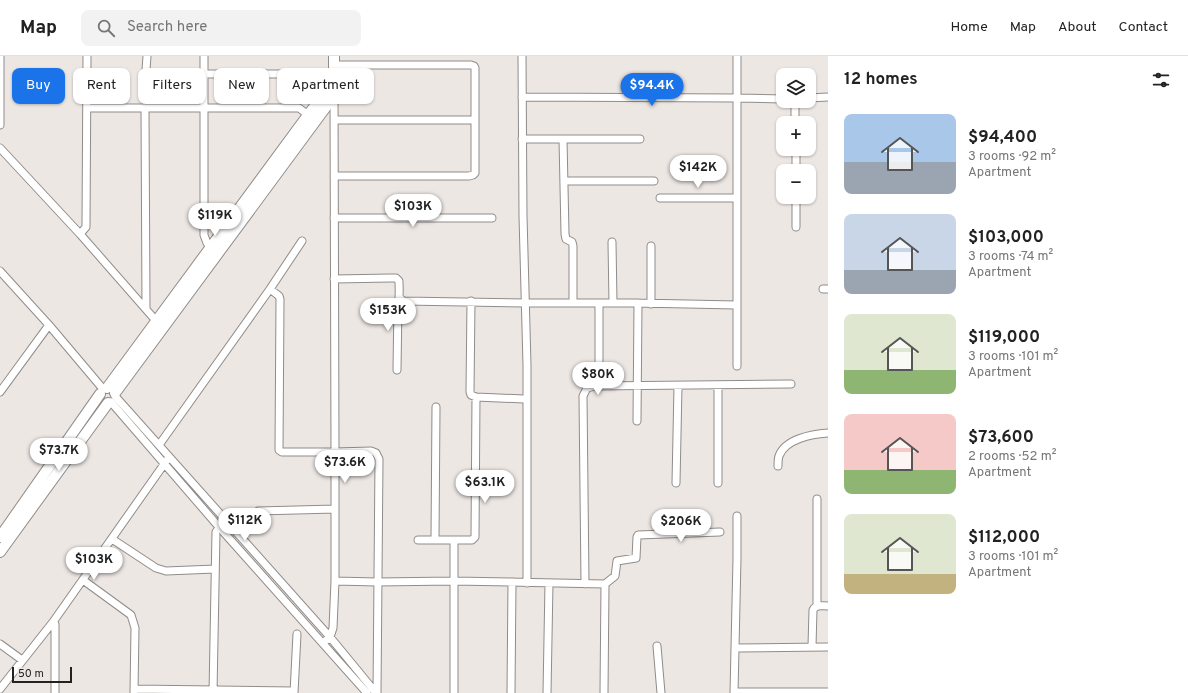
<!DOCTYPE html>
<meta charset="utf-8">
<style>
body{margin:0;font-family:Overpass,sans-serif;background:#f2f2f2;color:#222;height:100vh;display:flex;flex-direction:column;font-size:15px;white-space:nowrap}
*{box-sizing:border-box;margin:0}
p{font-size:13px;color:#767676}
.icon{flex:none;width:22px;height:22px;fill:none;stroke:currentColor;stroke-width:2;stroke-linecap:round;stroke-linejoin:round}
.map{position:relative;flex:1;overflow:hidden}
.details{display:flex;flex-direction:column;background:#fff;width:360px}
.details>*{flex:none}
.guide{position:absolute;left:12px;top:12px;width:380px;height:36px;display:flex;gap:8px}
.buttons{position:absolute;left:776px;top:12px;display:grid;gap:8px}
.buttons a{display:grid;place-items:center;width:40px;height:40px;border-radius:8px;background:#fff;box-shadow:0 1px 3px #0004;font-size:20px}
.scale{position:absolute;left:12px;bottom:10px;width:60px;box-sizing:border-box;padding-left:4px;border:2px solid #242221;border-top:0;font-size:11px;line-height:14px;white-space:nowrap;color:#242221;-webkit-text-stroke:3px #ede7e4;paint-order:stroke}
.price{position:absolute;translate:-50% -34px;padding:0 9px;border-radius:14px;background:#fff;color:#222;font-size:13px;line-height:26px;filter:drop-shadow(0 1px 2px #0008)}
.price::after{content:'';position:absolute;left:50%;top:24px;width:12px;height:9px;margin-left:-6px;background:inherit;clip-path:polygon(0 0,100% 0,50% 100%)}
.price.current{background:#1a73e8;color:#fff}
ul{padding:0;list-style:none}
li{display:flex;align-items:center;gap:12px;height:100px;padding:0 16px}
li span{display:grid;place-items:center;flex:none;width:112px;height:80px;border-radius:8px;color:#555}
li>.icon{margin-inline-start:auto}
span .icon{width:48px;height:48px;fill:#fffc;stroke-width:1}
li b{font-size:17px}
h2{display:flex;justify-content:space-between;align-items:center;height:48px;padding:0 16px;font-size:17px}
.tag{padding:0 14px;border-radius:8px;background:#fff;box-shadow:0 1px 3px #0004;font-size:14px;line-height:36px}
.tag.current{background:#1a73e8;color:#fff}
header{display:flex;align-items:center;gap:24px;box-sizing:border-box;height:56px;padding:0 20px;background:#fff;border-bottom:1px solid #e0e0e0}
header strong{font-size:19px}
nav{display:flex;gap:22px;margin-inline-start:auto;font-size:14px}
.search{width:280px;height:36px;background:#f2f2f2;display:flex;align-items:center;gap:10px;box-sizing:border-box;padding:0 14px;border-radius:8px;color:#767676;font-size:15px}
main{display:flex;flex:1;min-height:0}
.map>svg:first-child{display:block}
</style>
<header>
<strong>Map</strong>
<div class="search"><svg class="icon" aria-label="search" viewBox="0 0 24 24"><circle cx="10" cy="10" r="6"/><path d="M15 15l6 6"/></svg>Search here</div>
<nav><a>Home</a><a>Map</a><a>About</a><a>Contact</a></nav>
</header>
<main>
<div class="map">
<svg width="828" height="637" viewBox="0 0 828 637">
<rect width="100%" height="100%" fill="#ede7e4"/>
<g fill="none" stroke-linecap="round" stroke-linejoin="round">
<g stroke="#918c89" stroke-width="9">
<path id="street" d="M 204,0 L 204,179 L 207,187 L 213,193
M 522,0 L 523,160 L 527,309 L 527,527
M 146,14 L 147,0
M 204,18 L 334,18
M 522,41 L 737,42 L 783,43
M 809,42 L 828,41
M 795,45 L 795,67
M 87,52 L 299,52 L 311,61
M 145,53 L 146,252
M 334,64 L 475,64
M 0,69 L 0,0
M 522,83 L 640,83
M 563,83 L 565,178 L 566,183 L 572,186 L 573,190 L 573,247
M 0,92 L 80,178 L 158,267
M 796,93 L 796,115
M 334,120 L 469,120 L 473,119 L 475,117 L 475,12 L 474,10 L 471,9 L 334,9
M 564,125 L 654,125
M 796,141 L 796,171
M 660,142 L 737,142
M 334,162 L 492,162
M 80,178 L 86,171 L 87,0
M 612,186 L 613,247
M 0,215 L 49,269 L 103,333
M 334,223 L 391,222 L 396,222 L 399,225 C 399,232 400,241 398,247 L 397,314
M 270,233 L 279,240 L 280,243 L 279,394 L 282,396 L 335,396 L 334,40
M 823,233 L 828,233
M 400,242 L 403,245 L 525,247 L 638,247 L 736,249
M 471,245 L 470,336 L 471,339 L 476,341 L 524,343
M 651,248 L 651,190
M 599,308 L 599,247
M 737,310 L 737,0
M 0,336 L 49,269
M 115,340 L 330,581 L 376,637
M 111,346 L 219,471 L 367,637
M 637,365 L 638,247
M 159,389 L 270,233 L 302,185
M 778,410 C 778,407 778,403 779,400 C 785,383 812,378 828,377
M 676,427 L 678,330
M 718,427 L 718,329
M 817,443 L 817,549
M 258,455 L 335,453
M 112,483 L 156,512 L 166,515 L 215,513
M 418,484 L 472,484 L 475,481 L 476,341
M 435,484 L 436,351
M 454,484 L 454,637
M 83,524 L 131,559 L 135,572 L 134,636
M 335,525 L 377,526 L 454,525 L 605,528 L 604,637
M 585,528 L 583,340 L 587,332 L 595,330 L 791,328
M 605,528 L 615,520 L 617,505 L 636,502 L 637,481 L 638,479 L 720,476
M 53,566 L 55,568 L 55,637
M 323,587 L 330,581 L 333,572 L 335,525 L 335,396 L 371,395 L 376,397 L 379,403 L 377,637
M 0,588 L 22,604
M 657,590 L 661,637
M 812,590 L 813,554 C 816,548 822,550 828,550
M 735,592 L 828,591
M 0,633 L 53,566 L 167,404
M 134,633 L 294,635
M 734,636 L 828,636
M 213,637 L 216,476 L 221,469
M 294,637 L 297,578
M 511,637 L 512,526
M 547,637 L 549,527
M 734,637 L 737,502 L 737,460"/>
</g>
<g stroke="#918c89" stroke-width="12">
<path id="secondary" d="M 107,332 L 308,59 L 334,25
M 115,337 L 334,40 L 334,0
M 0,481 L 100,338
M 0,496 L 108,347"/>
</g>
<use href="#street" stroke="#fff" stroke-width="7"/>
<use href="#secondary" stroke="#fff" stroke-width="10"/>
</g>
</svg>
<div class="buttons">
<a><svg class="icon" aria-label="layers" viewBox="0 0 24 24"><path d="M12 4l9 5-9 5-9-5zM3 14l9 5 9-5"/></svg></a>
<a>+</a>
<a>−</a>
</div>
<div class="scale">50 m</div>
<b class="price current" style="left:652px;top:51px">$94.4K</b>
<b class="price" style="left:698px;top:133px">$142K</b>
<b class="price" style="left:413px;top:172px">$103K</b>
<b class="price" style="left:215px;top:181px">$119K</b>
<b class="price" style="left:388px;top:276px">$153K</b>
<b class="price" style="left:598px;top:340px">$80K</b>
<b class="price" style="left:59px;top:416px">$73.7K</b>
<b class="price" style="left:345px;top:428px">$73.6K</b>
<b class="price" style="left:485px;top:448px">$63.1K</b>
<b class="price" style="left:245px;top:486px">$112K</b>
<b class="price" style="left:681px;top:487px">$206K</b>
<b class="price" style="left:94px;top:525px">$103K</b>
<div class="guide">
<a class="tag current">Buy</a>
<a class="tag">Rent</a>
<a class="tag">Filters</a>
<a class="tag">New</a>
<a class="tag">Apartment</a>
</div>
</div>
<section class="details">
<h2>12 homes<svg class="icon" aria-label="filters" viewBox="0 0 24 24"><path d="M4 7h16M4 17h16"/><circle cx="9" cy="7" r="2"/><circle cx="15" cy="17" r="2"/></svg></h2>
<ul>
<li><span style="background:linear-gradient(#a9c7e8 60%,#9aa5b1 0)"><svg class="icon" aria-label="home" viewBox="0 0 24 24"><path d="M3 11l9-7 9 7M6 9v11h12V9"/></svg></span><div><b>$94,400</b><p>3 rooms · 92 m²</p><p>Apartment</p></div></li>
<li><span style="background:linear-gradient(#c9d6e8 70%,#9aa5b1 0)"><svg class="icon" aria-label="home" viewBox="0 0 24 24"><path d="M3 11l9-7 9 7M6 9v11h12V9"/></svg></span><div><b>$103,000</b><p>3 rooms · 74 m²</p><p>Apartment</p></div></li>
<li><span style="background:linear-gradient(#dfe7d0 70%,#8fb573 0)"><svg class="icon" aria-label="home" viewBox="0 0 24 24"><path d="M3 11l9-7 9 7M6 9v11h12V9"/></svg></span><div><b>$119,000</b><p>3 rooms · 101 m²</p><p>Apartment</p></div></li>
<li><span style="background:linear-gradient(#f6c9c9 70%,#8fb573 0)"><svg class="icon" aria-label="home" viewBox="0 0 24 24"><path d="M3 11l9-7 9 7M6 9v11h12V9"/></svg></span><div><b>$73,600</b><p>2 rooms · 52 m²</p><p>Apartment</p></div></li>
<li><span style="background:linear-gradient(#dfe7d0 75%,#c2b280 0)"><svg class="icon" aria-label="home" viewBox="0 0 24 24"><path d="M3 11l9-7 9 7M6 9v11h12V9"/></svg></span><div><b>$112,000</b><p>3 rooms · 101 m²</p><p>Apartment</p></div></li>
</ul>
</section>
</main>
